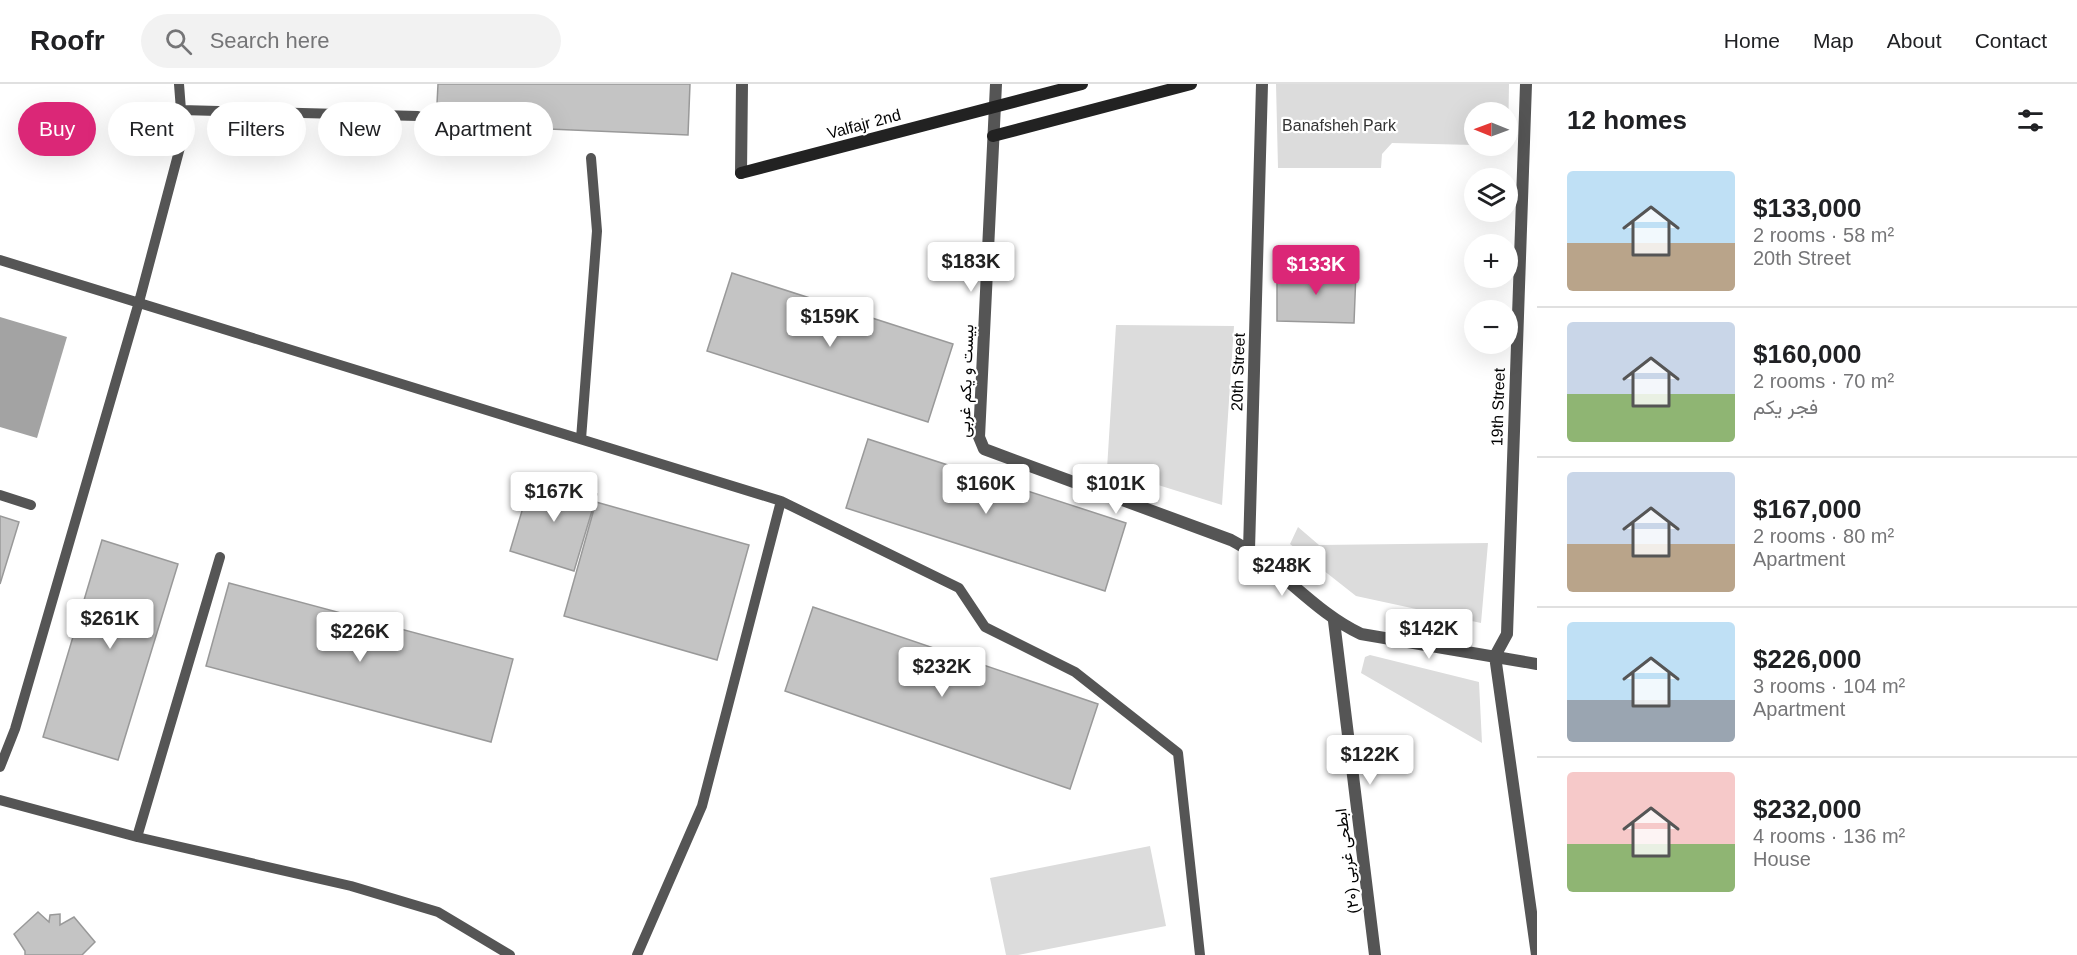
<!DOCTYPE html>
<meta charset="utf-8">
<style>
body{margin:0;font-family:Helvetica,Vazirmatn,sans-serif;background:#f2f2f2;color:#202124;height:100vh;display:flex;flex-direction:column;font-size:22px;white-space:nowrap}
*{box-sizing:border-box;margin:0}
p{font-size:20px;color:#757577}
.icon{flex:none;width:33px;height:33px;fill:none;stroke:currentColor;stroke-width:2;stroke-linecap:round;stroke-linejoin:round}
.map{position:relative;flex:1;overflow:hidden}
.side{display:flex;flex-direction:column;background:#fff;width:540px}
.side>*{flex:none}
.hud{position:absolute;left:18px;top:18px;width:570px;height:54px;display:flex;gap:12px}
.needle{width:39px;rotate:271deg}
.buttons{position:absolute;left:1464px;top:18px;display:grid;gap:12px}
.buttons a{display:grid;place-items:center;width:54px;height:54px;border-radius:50%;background:#fff;box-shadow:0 6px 24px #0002;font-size:30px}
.price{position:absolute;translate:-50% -51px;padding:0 14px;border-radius:6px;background:#fff;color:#222;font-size:20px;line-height:39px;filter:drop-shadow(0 2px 3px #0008)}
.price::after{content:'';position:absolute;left:50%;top:36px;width:18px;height:14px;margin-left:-9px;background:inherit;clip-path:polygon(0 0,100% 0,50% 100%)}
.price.active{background:#db2777;color:#fff}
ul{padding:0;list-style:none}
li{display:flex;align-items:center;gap:18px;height:150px;padding:0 30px}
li+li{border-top:2px solid #e0e0e0}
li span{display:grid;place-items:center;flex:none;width:168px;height:120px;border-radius:6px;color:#555}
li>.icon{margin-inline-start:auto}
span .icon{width:72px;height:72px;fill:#fffc;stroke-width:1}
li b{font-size:26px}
h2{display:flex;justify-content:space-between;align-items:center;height:72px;padding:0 30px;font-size:26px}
.chip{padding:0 21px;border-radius:27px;background:#fff;box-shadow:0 6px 24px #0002;font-size:21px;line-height:54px}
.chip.active{background:#db2777;color:#fff}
header{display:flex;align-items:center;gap:36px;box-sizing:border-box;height:84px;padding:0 30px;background:#fff;border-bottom:2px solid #e0e0e0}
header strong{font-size:28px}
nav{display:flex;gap:33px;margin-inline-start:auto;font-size:21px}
.search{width:420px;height:54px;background:#f2f2f2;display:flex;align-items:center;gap:15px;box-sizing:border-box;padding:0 21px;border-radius:33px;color:#757577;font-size:22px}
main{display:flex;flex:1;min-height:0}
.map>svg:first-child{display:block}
</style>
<header>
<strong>Roofr</strong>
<div class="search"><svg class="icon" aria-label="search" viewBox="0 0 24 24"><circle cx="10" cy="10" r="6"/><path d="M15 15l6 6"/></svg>Search here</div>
<nav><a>Home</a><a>Map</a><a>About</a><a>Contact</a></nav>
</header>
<main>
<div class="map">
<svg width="1537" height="871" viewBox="0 0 1537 871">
<rect width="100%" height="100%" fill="#fff"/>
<path fill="#dcdcdc" d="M 1276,0 L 1509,0 L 1508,61 L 1508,28 L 1474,28 L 1474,61 L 1392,59 L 1382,70 L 1381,84 L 1278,84 Z
M 1116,241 L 1234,242 L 1222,421 L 1107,385 Z
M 1298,443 L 1319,461 L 1488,459 L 1481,539 L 1356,512 L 1290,460 Z
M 1370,571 L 1479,598 L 1482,659 L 1361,589 L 1365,573 Z
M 1150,762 L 1166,842 L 1018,871 L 1006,871 L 990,794 Z"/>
<path fill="#a3a3a3" d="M 0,233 L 67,253 L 37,354 L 0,343 Z"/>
<path fill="#c4c4c4" stroke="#999" stroke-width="1.5" d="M 438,0 L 690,0 L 688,51 L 436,40 Z
M 1277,184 L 1356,188 L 1354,239 L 1277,237 Z
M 732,189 L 953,260 L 928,338 L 707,267 Z
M 868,355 L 1126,439 L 1105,507 L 846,424 Z
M 533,390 L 597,410 L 574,487 L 510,467 Z
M 596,418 L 749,461 L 717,576 L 564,532 Z
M 0,432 L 19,438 L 0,500 Z
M 102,456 L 178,480 L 118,676 L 43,653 Z
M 229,499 L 513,575 L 491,658 L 206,582 Z
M 813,523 L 1098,620 L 1070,705 L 785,607 Z
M 38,828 L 49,838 L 50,831 L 60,830 L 60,841 L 74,833 L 95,858 L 82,871 L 25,871 L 25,867 L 14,850 Z"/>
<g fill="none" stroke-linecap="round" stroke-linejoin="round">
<path stroke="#555" stroke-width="10" d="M 181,26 L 418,32
M 0,176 L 781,417 L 959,504 L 985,543 L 1075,588 L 1178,669 L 1200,871
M 581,355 L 597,147 L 591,74
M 0,411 L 31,421
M 0,683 L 15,645 L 139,218 L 183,52 L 179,0
M 0,716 L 137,753 L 351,802 L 438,828 L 510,871
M 137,753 L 220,473
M 637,871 L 702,722 L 781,417"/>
<path stroke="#555" stroke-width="12" d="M 996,0 L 979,353 L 984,365 L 1231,456 C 1279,481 1312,527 1361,550 L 1537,580
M 1526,0 L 1507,550 L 1495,572 L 1537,871
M 741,89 L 742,0
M 1249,466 L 1262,0
M 1334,537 L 1375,871"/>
<path stroke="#222" stroke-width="12" d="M 993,52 L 1191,0
M 741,89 L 1082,0"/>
</g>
<g text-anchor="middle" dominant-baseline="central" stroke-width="4.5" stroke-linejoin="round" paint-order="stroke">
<g font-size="16" fill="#000" stroke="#fff">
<text transform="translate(864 40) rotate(-15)">Valfajr 2nd</text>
<text transform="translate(1238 288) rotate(-88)">20th Street</text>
<text transform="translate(966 297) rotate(-88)">بیست و یکم غربی</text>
<text transform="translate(1498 323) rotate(-88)">19th Street</text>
<text transform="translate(1347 777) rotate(-97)">ابطحی غربی (۲۰)</text>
</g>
<g font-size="16" fill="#333" stroke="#fff">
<text x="1339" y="41">Banafsheh Park</text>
</g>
</g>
</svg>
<div class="buttons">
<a><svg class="needle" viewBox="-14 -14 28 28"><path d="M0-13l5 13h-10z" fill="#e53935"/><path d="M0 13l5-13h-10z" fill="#757577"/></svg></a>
<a><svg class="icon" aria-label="layers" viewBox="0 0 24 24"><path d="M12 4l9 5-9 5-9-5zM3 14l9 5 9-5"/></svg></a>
<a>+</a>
<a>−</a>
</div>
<b class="price" style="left:971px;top:209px">$183K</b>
<b class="price active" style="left:1316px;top:212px">$133K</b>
<b class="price" style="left:830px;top:264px">$159K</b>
<b class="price" style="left:986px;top:431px">$160K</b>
<b class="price" style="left:1116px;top:431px">$101K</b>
<b class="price" style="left:554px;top:439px">$167K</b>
<b class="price" style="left:1282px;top:513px">$248K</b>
<b class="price" style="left:110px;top:566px">$261K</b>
<b class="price" style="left:1429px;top:576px">$142K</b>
<b class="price" style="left:360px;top:579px">$226K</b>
<b class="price" style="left:942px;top:614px">$232K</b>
<b class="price" style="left:1370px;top:702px">$122K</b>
<div class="hud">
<a class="chip active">Buy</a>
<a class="chip">Rent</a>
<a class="chip">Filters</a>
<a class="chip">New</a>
<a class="chip">Apartment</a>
</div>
</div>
<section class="side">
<h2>12 homes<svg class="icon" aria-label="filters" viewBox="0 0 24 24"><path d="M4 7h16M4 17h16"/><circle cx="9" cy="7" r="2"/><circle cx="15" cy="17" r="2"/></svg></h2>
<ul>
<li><span style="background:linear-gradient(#bfe0f5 60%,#b9a48a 0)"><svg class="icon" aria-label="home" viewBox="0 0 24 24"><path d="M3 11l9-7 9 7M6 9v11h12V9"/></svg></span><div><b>$133,000</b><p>2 rooms · 58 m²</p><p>20th Street</p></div></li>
<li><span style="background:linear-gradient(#c9d6e8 60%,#8fb573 0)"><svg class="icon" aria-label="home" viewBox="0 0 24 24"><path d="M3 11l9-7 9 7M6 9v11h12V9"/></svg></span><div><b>$160,000</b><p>2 rooms · 70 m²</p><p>فجر یکم</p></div></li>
<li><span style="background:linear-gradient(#c9d6e8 60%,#b9a48a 0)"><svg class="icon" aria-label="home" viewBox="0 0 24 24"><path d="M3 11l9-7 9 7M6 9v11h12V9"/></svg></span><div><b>$167,000</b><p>2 rooms · 80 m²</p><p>Apartment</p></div></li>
<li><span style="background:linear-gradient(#bfe0f5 65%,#9aa5b1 0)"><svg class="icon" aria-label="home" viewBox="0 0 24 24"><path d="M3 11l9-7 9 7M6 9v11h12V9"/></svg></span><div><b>$226,000</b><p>3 rooms · 104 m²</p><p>Apartment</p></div></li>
<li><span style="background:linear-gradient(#f6c9c9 60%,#8fb573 0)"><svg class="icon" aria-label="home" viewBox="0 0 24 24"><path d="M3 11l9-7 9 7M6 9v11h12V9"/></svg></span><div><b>$232,000</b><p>4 rooms · 136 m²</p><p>House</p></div></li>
</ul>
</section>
</main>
